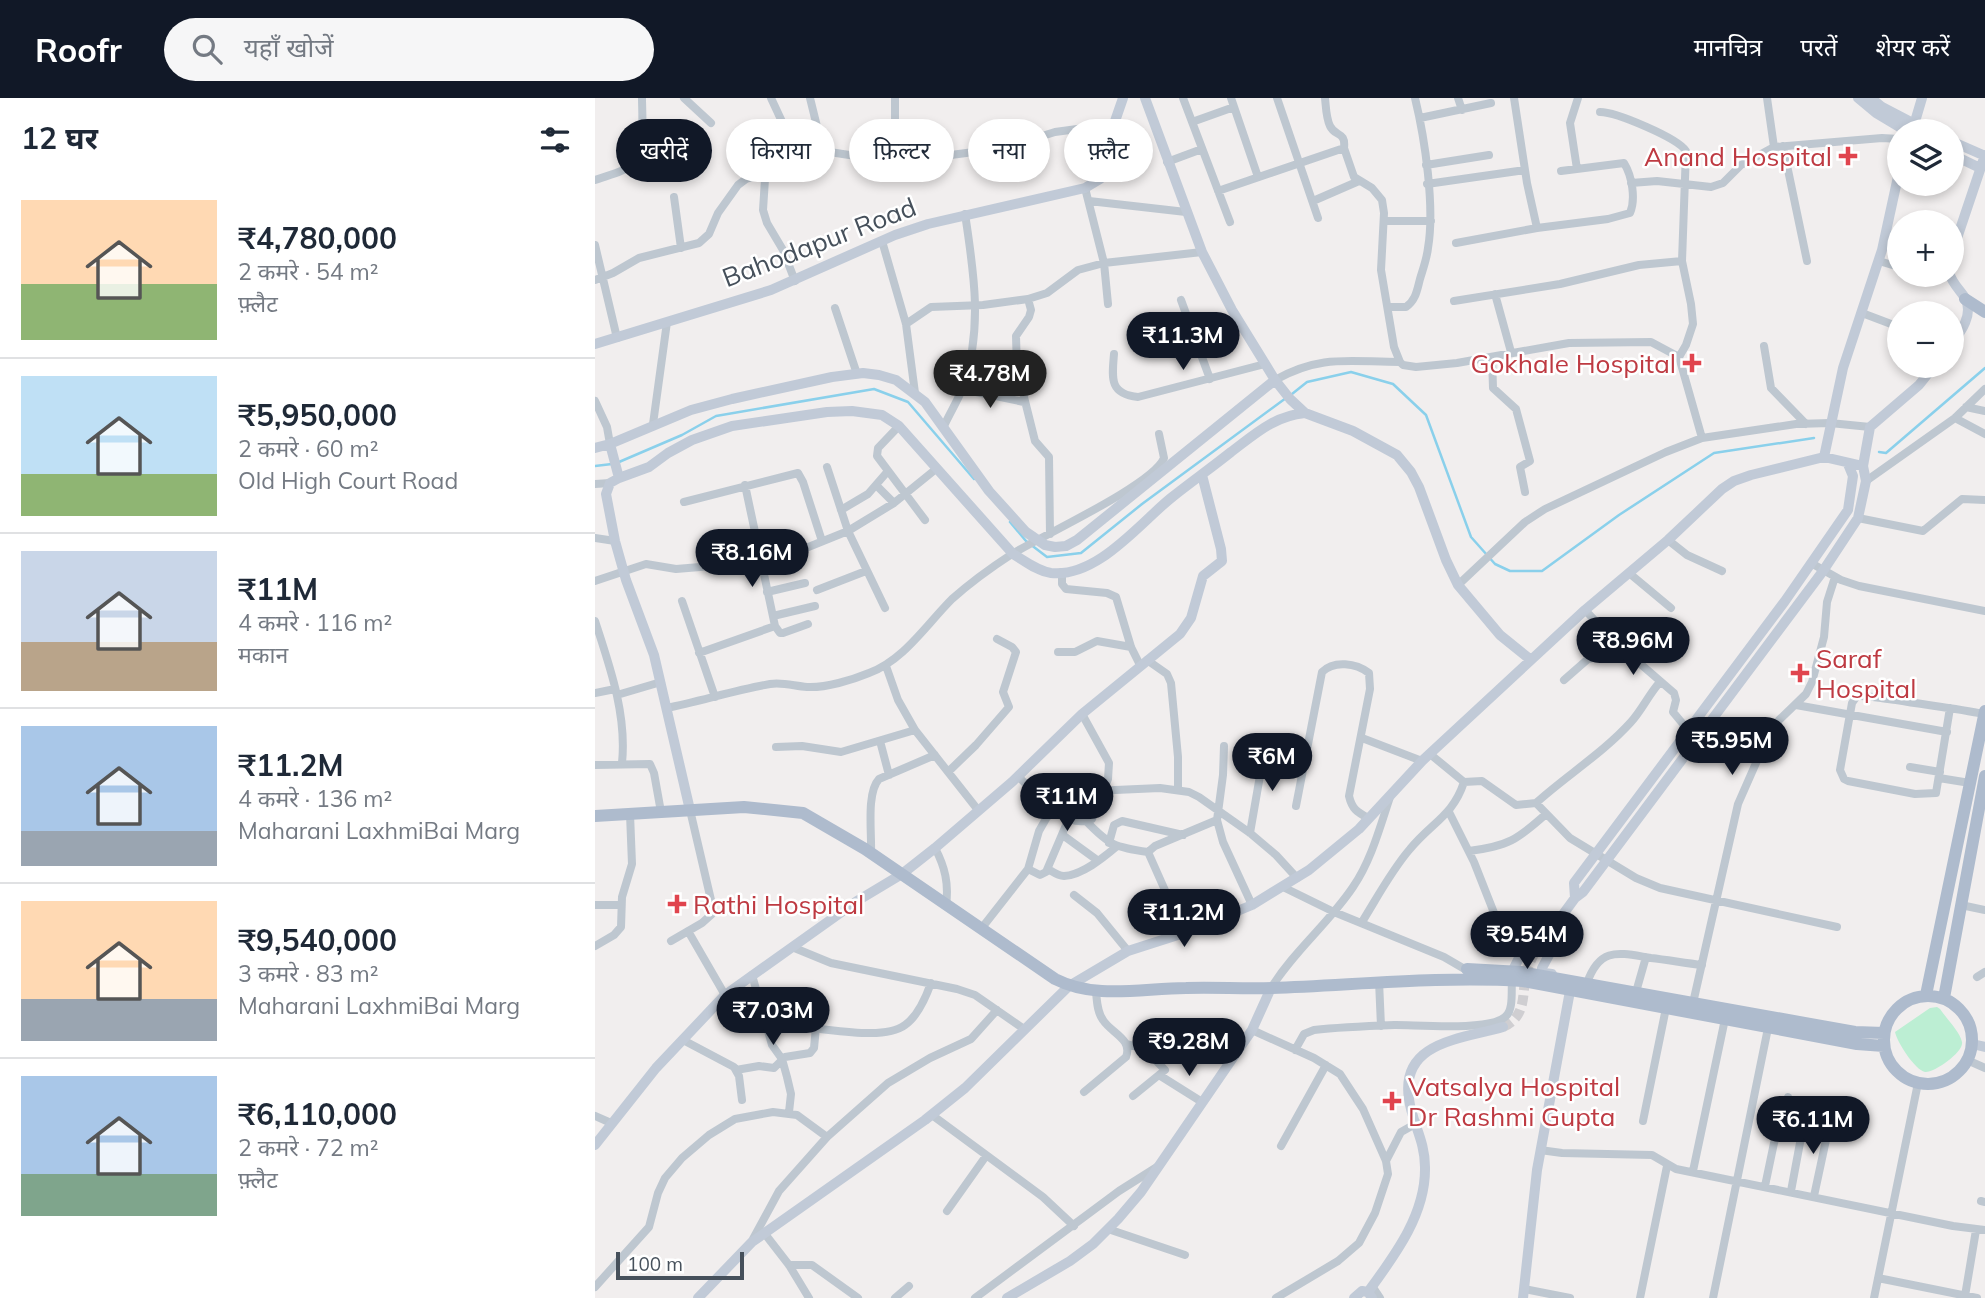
<!DOCTYPE html>
<html lang="hi">
<meta charset="utf-8">
<style>
body{margin:0;font-family:Mulish,"Noto Sans Devanagari",sans-serif;background:#f6f6f7;color:#1f2937;height:100vh;display:flex;flex-direction:column;font-size:26px;white-space:nowrap}
*{box-sizing:border-box;margin:0}
p{font-size:23px;color:#747a83}
.icon{flex:none;width:38px;height:38px;fill:none;stroke:currentColor;stroke-width:2;stroke-linecap:round;stroke-linejoin:round}
.map{position:relative;flex:1;overflow:hidden}
.side{display:flex;flex-direction:column;background:#fff;width:595px}
.side>*{flex:none}
.hud{position:absolute;left:21px;top:21px;width:665px;height:63px;display:flex;gap:14px}
.tools{position:absolute;left:1292px;top:21px;display:grid;gap:14px}
.tools a{display:grid;place-items:center;width:77px;height:77px;border-radius:50%;background:#fff;box-shadow:0 4px 10px #0003;font-size:35px}
.scale{position:absolute;left:21px;bottom:18px;width:128px;box-sizing:border-box;padding-left:7px;border:4px solid #46505b;border-top:0;font-size:19px;line-height:24px;white-space:nowrap;color:#46505b;-webkit-text-stroke:5px #fff;paint-order:stroke}
.price{position:absolute;translate:-50% -60px;padding:0 16px;border-radius:24px;background:#111827;color:#fff;font-size:23px;line-height:46px;filter:drop-shadow(0 2px 4px #0008)}
.price::after{content:'';position:absolute;left:50%;top:42px;width:21px;height:16px;margin-left:-10px;background:inherit;clip-path:polygon(0 0,100% 0,50% 100%)}
.price.on{background:#222;color:#fff}
ul{padding:0;list-style:none}
li{display:flex;align-items:center;gap:21px;height:175px;padding:0 21px}
li+li{border-top:2px solid #e0e1e3}
li span{display:grid;place-items:center;flex:none;width:196px;height:140px;border-radius:0px;color:#555}
li>.icon{margin-inline-start:auto}
span .icon{width:84px;height:84px;fill:#fffc;stroke-width:1}
li b{font-size:30px}
h2{display:flex;justify-content:space-between;align-items:center;height:84px;padding:0 21px;font-size:30px}
.chip{padding:0 24px;border-radius:32px;background:#fff;box-shadow:0 4px 10px #0003;font-size:24px;line-height:63px}
.chip.on{background:#111827;color:#fff}
header{display:flex;align-items:center;gap:42px;box-sizing:border-box;height:98px;padding:0 35px;background:#111827;color:#fff}
header strong{font-size:33px}
nav{display:flex;gap:38px;margin-inline-start:auto;font-size:24px}
.search{width:490px;height:63px;background:#f6f6f7;display:flex;align-items:center;gap:18px;box-sizing:border-box;padding:0 24px;border-radius:38px;color:#747a83;font-size:26px}
main{display:flex;flex:1;min-height:0}
.map>svg:first-child{display:block}
</style>
<header>
<strong>Roofr</strong>
<div class="search"><svg class="icon" aria-label="search" viewBox="0 0 24 24"><circle cx="10" cy="10" r="6"/><path d="M15 15l6 6"/></svg>यहाँ खोजें</div>
<nav><a>मानचित्र</a><a>परतें</a><a>शेयर करें</a></nav>
</header>
<main>
<section class="side">
<h2>12 घर<svg class="icon" aria-label="filters" viewBox="0 0 24 24"><path d="M4 7h16M4 17h16"/><circle cx="9" cy="7" r="2"/><circle cx="15" cy="17" r="2"/></svg></h2>
<ul>
<li><span style="background:linear-gradient(#ffd9b3 60%,#8fb573 0)"><svg class="icon" aria-label="home" viewBox="0 0 24 24"><path d="M3 11l9-7 9 7M6 9v11h12V9"/></svg></span><div><b>₹4,780,000</b><p>2 कमरे · 54 m²</p><p>फ़्लैट</p></div></li>
<li><span style="background:linear-gradient(#bfe0f5 70%,#8fb573 0)"><svg class="icon" aria-label="home" viewBox="0 0 24 24"><path d="M3 11l9-7 9 7M6 9v11h12V9"/></svg></span><div><b>₹5,950,000</b><p>2 कमरे · 60 m²</p><p>Old High Court Road</p></div></li>
<li><span style="background:linear-gradient(#c9d6e8 65%,#b9a48a 0)"><svg class="icon" aria-label="home" viewBox="0 0 24 24"><path d="M3 11l9-7 9 7M6 9v11h12V9"/></svg></span><div><b>₹11M</b><p>4 कमरे · 116 m²</p><p>मकान</p></div></li>
<li><span style="background:linear-gradient(#a9c7e8 75%,#9aa5b1 0)"><svg class="icon" aria-label="home" viewBox="0 0 24 24"><path d="M3 11l9-7 9 7M6 9v11h12V9"/></svg></span><div><b>₹11.2M</b><p>4 कमरे · 136 m²</p><p>Maharani LaxhmiBai Marg</p></div></li>
<li><span style="background:linear-gradient(#ffd9b3 70%,#9aa5b1 0)"><svg class="icon" aria-label="home" viewBox="0 0 24 24"><path d="M3 11l9-7 9 7M6 9v11h12V9"/></svg></span><div><b>₹9,540,000</b><p>3 कमरे · 83 m²</p><p>Maharani LaxhmiBai Marg</p></div></li>
<li><span style="background:linear-gradient(#a9c7e8 70%,#7fa58c 0)"><svg class="icon" aria-label="home" viewBox="0 0 24 24"><path d="M3 11l9-7 9 7M6 9v11h12V9"/></svg></span><div><b>₹6,110,000</b><p>2 कमरे · 72 m²</p><p>फ़्लैट</p></div></li>
</ul>
</section>
<div class="map">
<svg width="1390" height="1200" viewBox="0 0 1390 1200">
<rect width="100%" height="100%" fill="#f1eeee"/>
<path fill="#bceed3" d="M 1342,909 L 1345,911 C 1351,920 1365,934 1367,944 C 1369,954 1339,975 1330,974 C 1320,972 1302,944 1300,934 L 1335,910 Z"/>
<g fill="none" stroke-linecap="round" stroke-linejoin="round">
<path stroke="#8ad0eb" stroke-width="2.5" d="M 697,296 L 712,284 L 756,274 L 798,286 L 831,317 L 876,439 L 900,466 L 915,473 L 947,473 L 1024,417 L 1119,355 L 1219,340
M 1284,354 L 1291,355 L 1390,270
M 24,364 L 87,337 L 121,318 L 279,291 L 313,304 L 379,381
M 0,368 L 17,366
M 415,424 L 431,443 L 452,459 L 486,455 L 547,406 L 691,300"/>
<path stroke="#cfced1" stroke-width="10" stroke-dasharray="10 5" stroke-linecap="butt" d="M 908,929 C 936,916 924,891 934,867 C 939,853 950,841 958,830"/>
<path stroke="#bec7d0" stroke-width="8" d="M 89,0 L 116,25
M 176,0 L 203,58
M 215,0 L 228,53
M 300,0 L 300,40 L 304,60
M 588,0 L 635,124
M 636,0 L 663,79
M 682,0 L 723,120
M 863,0 L 867,12
M 919,0 L 932,85 L 942,130
M 1172,0 L 1179,49
M 1005,14 C 1021,14 1083,40 1091,53 L 1087,163 L 1096,206 L 1098,226 L 1091,247 L 1084,259 L 1107,340
M 825,20 L 896,5
M 597,24 L 639,9
M 46,43 L 95,44
M 1188,48 L 1212,163
M 749,50 L 759,79 L 777,90 L 787,102 L 789,115 L 786,172 L 799,249 L 805,264 L 808,267 L 821,269 L 862,265 L 974,245 L 1056,244 L 1084,259
M 572,64 L 607,51
M 831,67 L 894,57
M 982,71 L 975,25 L 983,0
M 0,82 C 13,77 32,74 41,62 C 50,52 47,14 47,0
M 1036,85 L 1062,83 L 1116,89 L 1128,85 L 1146,67 L 1179,49 L 1287,40 L 1304,41
M 832,86 L 930,72
M 490,90 L 509,165 L 513,206
M 623,93 L 749,50 C 751,33 740,39 735,28 C 731,20 731,9 730,0
M 79,99 L 86,150
M 494,103 L 591,114
M 718,103 L 764,83
M 789,123 L 836,123
M 287,143 L 311,226 L 320,295
M 861,145 L 942,130 L 1013,121 L 1035,115 C 1041,101 1037,78 1029,65 L 966,73
M 0,147 L 22,240
M 1284,163 L 1304,169
M 0,182 L 18,175 L 44,160 L 104,145 L 114,136 L 123,115 L 143,87 L 151,81 L 173,74
M 200,183 L 188,152 L 172,125 L 168,112 L 170,81 L 180,66 L 208,57 L 228,53 L 287,62 L 356,57 L 409,50 L 460,34 L 519,26
M 900,196 L 916,254
M 433,201 L 436,212 L 434,219 L 421,238 L 422,271 L 440,343 L 454,359 L 455,436
M 586,202 L 615,281
M 859,203 L 965,186 L 1044,167 L 1087,163
M 793,209 L 811,209 C 821,202 822,192 825,181 C 828,171 832,160 833,150 C 840,109 830,41 820,0
M 240,210 L 262,276
M 1267,215 L 1304,229
M 311,226 L 336,209 L 388,207 L 433,201 L 452,195 L 483,172 L 509,165 L 607,154
M 1169,248 L 1176,290 L 1211,326
M 519,256 C 517,280 514,296 543,299 L 670,266
M 897,259 L 898,290 L 921,311 L 935,363 L 925,369 L 930,394
M 680,282 C 726,256 755,264 805,264
M 367,291 L 429,304
M 0,303 L 12,329 L 15,346
M 1371,309 L 1390,313
M 1360,320 L 1390,336
M 58,326 L 72,224
M 304,328 L 283,350 L 282,358 L 330,422
M 349,328 C 355,315 363,302 368,289 C 388,231 379,175 370,116
M 232,369 L 253,433 L 290,510
M 1271,383 L 1360,320 L 1390,291
M 0,386 L 15,385
M 150,387 L 180,528 L 185,535 L 188,535 L 213,526
M 281,387 L 299,405
M 89,404 L 203,375 L 208,384 L 227,443
M 246,412 L 273,396 L 293,373
M 1263,420 L 1328,433 L 1367,401 L 1390,402
M 0,440 L 20,443
M 1073,442 L 1092,457 L 1127,473
M 1216,465 L 1246,482 L 1264,488 L 1390,513
M 467,474 L 467,486 L 471,491 L 512,495 L 521,499 L 536,549 L 545,567
M 1034,475 L 1076,510
M 0,483 L 51,466 L 81,471 L 165,464 L 206,452 L 253,433 L 299,405 L 341,371
M 863,487 L 930,424 L 950,411 L 1071,354 L 1107,340 L 1201,326 L 1235,325 L 1275,329
M 222,492 L 271,473
M 172,494 L 210,485
M 87,503 L 120,599
M 990,512 L 1020,544 L 1079,595 L 1081,602 L 1078,614 L 1093,632
M 178,518 L 220,508
M 0,523 C 15,569 32,617 27,665
M 463,554 L 480,554 L 502,543 L 536,549
M 104,555 L 180,528
M 552,562 L 572,576 L 576,585 L 583,659 L 583,692
M 291,568 L 303,602 L 320,632 L 383,712
M 969,582 L 993,561 L 1006,558 L 1020,544
M 0,595 L 20,591
M 22,597 L 66,584
M 1201,607 L 1352,634
M 71,610 C 106,603 140,592 175,586 C 188,584 199,588 212,589 C 231,590 257,582 274,575 C 309,562 331,527 357,501 C 375,485 397,469 417,456 C 446,438 558,387 569,360 L 564,336
M 1355,610 L 1341,695 L 1320,696 L 1253,683 L 1249,681 L 1245,672 L 1257,605 L 1262,598 C 1274,597 1288,601 1301,602 C 1330,607 1360,610 1389,616
M 767,640 L 827,663
M 285,643 L 294,677
M 629,648 L 628,677 L 622,722 L 628,744 L 657,807
M 181,649 L 207,648 L 246,654 L 320,632
M 835,656 L 869,684 L 887,683 L 921,707 L 941,705 L 975,740 L 1041,780 L 1065,790 L 1242,829
M 0,667 L 55,666 L 59,675 L 66,714
M 1315,669 L 1345,674
M 353,674 L 381,647 L 414,609 L 408,594 L 421,554 L 417,549 L 402,541
M 423,678 C 440,695 470,733 497,721 L 513,681 L 514,665 L 487,616
M 1344,680 L 1375,685
M 941,705 C 972,677 1008,655 1036,624 C 1047,612 1054,596 1065,584
M 701,708 L 727,574 C 739,562 761,565 774,575 L 775,591 L 754,698 C 757,711 762,714 773,720
M 854,714 L 879,764 L 905,830
M 491,723 C 515,748 520,749 553,754
M 655,735 L 670,649
M 469,738 L 502,762
M 514,745 L 519,727 L 527,723 L 588,737
M 340,750 C 350,769 354,786 351,807
M 874,753 C 913,748 922,742 951,716
M 276,755 C 277,736 271,695 284,681 L 340,657
M 433,771 L 445,777 L 451,774 L 474,720
M 453,771 C 458,774 463,778 469,778 C 487,777 508,760 521,749
M 688,789 L 739,814 L 849,859 L 873,873
M 479,797 L 502,815 L 533,853
M 0,807 L 26,807
M 1366,807 L 1390,812
M 767,824 C 782,800 796,773 815,751 C 836,725 858,718 869,684
M 386,831 L 433,771 L 444,733 L 452,719 L 470,706 L 498,693 L 565,690 L 594,694 L 604,699 L 655,735 L 681,757 L 702,780
M 881,831 L 918,829 L 936,836
M 93,833 L 130,897
M 589,835 L 553,754 L 560,748 L 622,722
M 76,843 L 107,825 L 117,816 L 116,802 L 95,712
M 0,848 L 19,837 L 26,829 L 27,799 L 37,766 L 35,716
M 197,849 L 236,865 L 362,891 L 380,897 L 429,931
M 157,877 L 177,947 L 187,961 L 192,979 L 196,996 L 194,1014
M 1382,879 L 1390,874
M 784,883 L 786,928
M 992,885 C 1005,848 1024,855 1056,860 C 1073,862 1090,865 1107,867
M 676,890 C 699,853 734,825 758,789 C 776,763 785,729 795,699
M 1041,894 L 1051,859
M 1098,905 L 1143,706 L 1172,640 L 1184,622 L 1211,596 L 1217,584 L 1229,539 L 1232,504 L 1240,479
M 200,929 C 229,929 287,944 310,927 C 323,918 331,899 336,885
M 657,932 L 719,960 L 745,976 L 768,1011 L 791,1063 L 793,1076 L 780,1115 L 764,1145 L 743,1163 L 681,1200
M 88,942 L 139,969 L 144,978 L 147,1002
M 532,946 L 550,951 L 570,972 L 538,998
M 700,952 L 709,936 L 719,932 C 746,929 774,928 801,927 C 824,927 894,933 910,919 C 919,912 916,893 917,882
M 1372,962 L 1390,970
M 141,972 L 164,968 L 179,970 L 190,959 L 215,955 L 219,950 L 221,929
M 564,977 L 607,1004
M 489,994 L 531,959 C 538,941 516,935 508,922 C 502,914 502,903 501,894
M 337,1017 L 448,1099 L 479,1128
M 0,1018 L 16,1025
M 1048,1023 L 1071,910
M 686,1048 L 731,967
M 945,1052 L 967,1055 L 1057,1057 L 1081,1071 L 1358,1128 L 1390,1132
M 791,1063 L 806,1034 L 822,1025
M 1098,1073 L 1130,921
M 1170,1088 L 1179,1045 L 1193,999
M 1196,1093 L 1210,1018
M 1219,1098 L 1234,1028
M 1386,1103 L 1390,1104
M 352,1113 L 391,1058
M 513,1131 L 590,1157
M 170,1136 L 194,1167 L 214,1200
M 158,1141 L 184,1093 L 232,1039 L 293,985 L 335,960 L 376,941 L 402,912
M 194,1167 L 217,1167 L 263,1200
M 1283,1180 L 1382,1200
M 777,1188 L 785,1200
M 0,1189 L 54,1129 L 63,1095 L 70,1080 L 87,1060 L 114,1037 L 140,1021 L 178,1014 L 202,1017 L 232,1039
M 929,1191 L 975,1200
M 1370,1198 L 1381,1132
M 300,1200 L 314,1188
M 380,1200 L 524,1093 L 562,1069
M 1045,1200 L 1072,1068
M 1118,1200 L 1173,930
M 1279,1200 L 1323,985"/>
<path stroke="#c1cad7" stroke-width="10" d="M 550,0 L 607,154 L 637,212 L 680,282 L 695,301 L 710,315 L 758,333 L 802,357 L 816,374 L 824,389 L 851,462 L 863,487 L 905,537 L 936,562
M 1263,0 L 1281,15 L 1311,33
M 1276,0 L 1287,9 L 1333,33
M 1319,27 L 1327,0
M 1356,43 L 1390,58
M 1356,56 L 1385,70
M 1356,158 L 1390,57
M 1355,177 C 1358,186 1365,192 1370,200 C 1379,216 1366,234 1356,246
M 0,246 L 176,192 L 300,137 L 333,126 L 490,90 L 505,81 L 509,73 L 519,26 L 528,0
M 15,346 L 24,380
M 0,350 L 15,346 L 96,312 L 137,301 L 237,279 L 268,275 L 284,277 L 301,282 L 330,304 L 394,393 L 431,434 L 450,447 L 460,449 L 471,448 L 482,442 L 680,282
M 1229,359 L 1248,270 L 1287,152 L 1304,74
M 95,712 L 59,557 L 31,482 L 20,443 L 11,396 L 15,385 L 24,380 L 54,369 L 73,355 L 97,342 L 137,328 L 232,314 L 257,313 L 287,317 L 304,328 L 418,456 C 430,463 442,473 456,475 C 502,480 544,426 576,400 C 596,384 616,370 636,354 C 660,336 679,318 710,315
M 980,800 L 979,785 L 1190,503 L 1253,412 L 1258,378 L 1253,366
M 958,830 L 980,800 L 988,794 L 1228,473 L 1263,420 L 1271,383 L 1268,368 L 1275,329 L 1324,287 L 1339,268
M 917,874 L 937,834 L 946,826 L 966,819
M 957,876 L 949,875 L 947,870 L 968,831 L 970,825 L 966,819
M 1377,946 L 1390,949
M 0,1047 L 61,970 L 130,897 L 262,803 L 307,776 L 340,750 L 417,684 L 487,616 L 585,536 L 596,520 L 608,478 L 627,463 L 626,451 L 607,377
M 773,1194 C 800,1157 831,1116 830,1069 C 830,1042 817,1025 814,1001 C 805,943 868,941 908,929
M 103,1200 L 157,1144 L 330,1022 L 370,990 L 474,888 L 533,853 L 589,835 L 657,807 L 714,772 L 764,731 L 827,663 L 990,512 L 1073,442 L 1127,391 L 1139,383 L 1156,377 L 1229,359 L 1268,368
M 412,1200 L 475,1163 L 498,1146 L 523,1121 L 546,1094 L 657,932 L 676,890
M 759,1200 L 767,1193 L 773,1194 L 777,1200
M 928,1200 L 942,1072 L 975,893"/>
<path stroke="#aebbcd" stroke-width="12" d="M 1370,201 L 1390,214
M 0,718 L 149,709 L 208,715 L 270,751 L 460,881 C 501,902 547,890 591,890 C 620,889 648,891 677,890 C 761,887 844,878 928,883 L 1262,946 L 1289,948
M 872,871 L 926,874 L 1260,934 L 1289,935
M 1331,897 L 1390,613
M1289 942a44 44 0 1 1 88 0a44 44 0 1 1-88 0Z
M 1349,900 L 1390,678"/>
</g>
<g fill="#e0444e" stroke="#fff" stroke-width="2.5">
<path d="M1249.5 47.5h7v7h7v7h-7v7h-7v-7h-7v-7h7z"/>
<path d="M1093.5 254.5h7v7h7v7h-7v7h-7v-7h-7v-7h7z"/>
<path d="M1201.5 564.5h7v7h7v7h-7v7h-7v-7h-7v-7h7z"/>
<path d="M78.5 795.5h7v7h7v7h-7v7h-7v-7h-7v-7h7z"/>
<path d="M793.5 992.5h7v7h7v7h-7v7h-7v-7h-7v-7h7z"/>
</g>
<g text-anchor="middle" dominant-baseline="central" stroke-width="5" stroke-linejoin="round" paint-order="stroke">
<g font-size="26" fill="#be3a42" stroke="#fff" text-anchor="start">
<text x="1237" y="58" text-anchor="end">Anand Hospital</text>
<text x="1081" y="265" text-anchor="end">Gokhale Hospital</text>
<text x="1221" y="560">Saraf<tspan x="1221" dy="30">Hospital</tspan></text>
<text x="98" y="806">Rathi Hospital</text>
<text x="813" y="988">Vatsalya Hospital<tspan x="813" dy="30">Dr Rashmi Gupta</tspan></text>
</g>
<g font-size="26" fill="#46505b" stroke="#fff">
<text transform="translate(224 144) rotate(-21)">Bahodapur Road</text>
</g>
</g>
</svg>
<div class="tools">
<a><svg class="icon" aria-label="layers" viewBox="0 0 24 24"><path d="M12 4l9 5-9 5-9-5zM3 14l9 5 9-5"/></svg></a>
<a>+</a>
<a>−</a>
</div>
<div class="scale">100 m</div>
<b class="price" style="left:588px;top:274px">₹11.3M</b>
<b class="price on" style="left:395px;top:312px">₹4.78M</b>
<b class="price" style="left:157px;top:491px">₹8.16M</b>
<b class="price" style="left:1038px;top:579px">₹8.96M</b>
<b class="price" style="left:1137px;top:679px">₹5.95M</b>
<b class="price" style="left:677px;top:695px">₹6M</b>
<b class="price" style="left:472px;top:735px">₹11M</b>
<b class="price" style="left:589px;top:851px">₹11.2M</b>
<b class="price" style="left:932px;top:873px">₹9.54M</b>
<b class="price" style="left:178px;top:949px">₹7.03M</b>
<b class="price" style="left:594px;top:980px">₹9.28M</b>
<b class="price" style="left:1218px;top:1058px">₹6.11M</b>
<div class="hud">
<a class="chip on">खरीदें</a>
<a class="chip">किराया</a>
<a class="chip">फ़िल्टर</a>
<a class="chip">नया</a>
<a class="chip">फ़्लैट</a>
</div>
</div>
</main>
